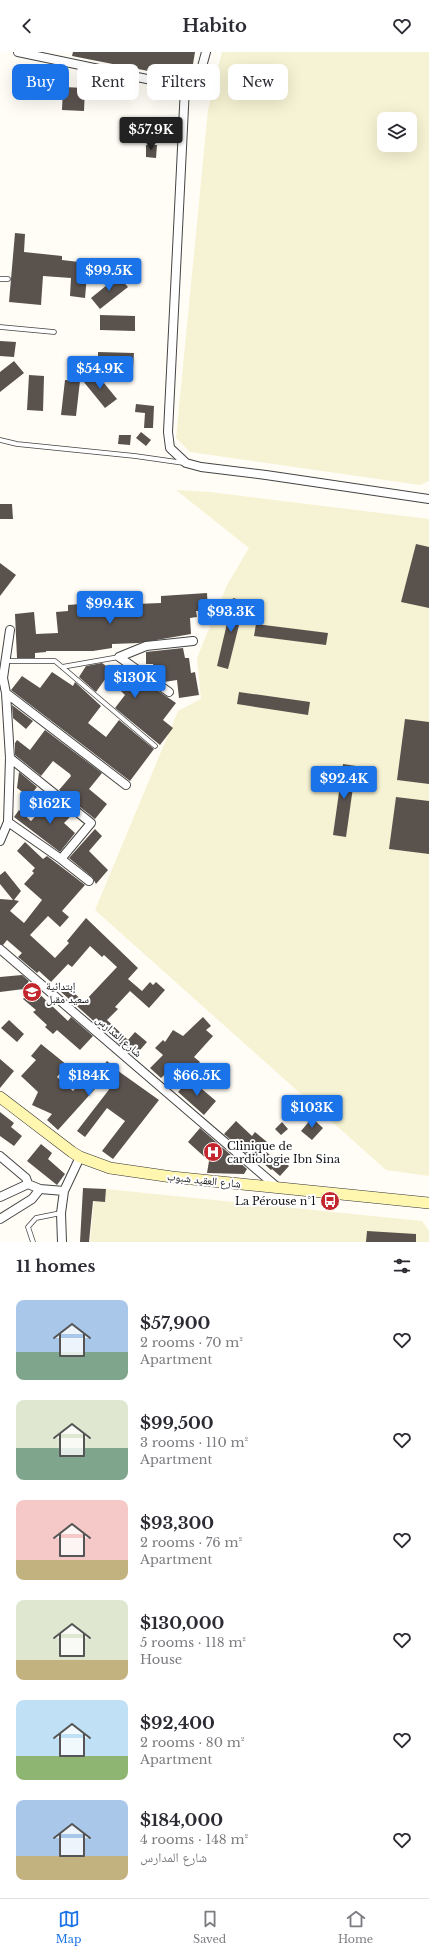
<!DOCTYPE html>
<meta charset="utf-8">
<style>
body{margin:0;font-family:"Libre Baskerville","Noto Naskh Arabic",serif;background:#f2f2f3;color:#2b2b33;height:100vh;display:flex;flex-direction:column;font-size:15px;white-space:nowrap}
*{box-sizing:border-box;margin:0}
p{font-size:13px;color:#7c7c81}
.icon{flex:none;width:22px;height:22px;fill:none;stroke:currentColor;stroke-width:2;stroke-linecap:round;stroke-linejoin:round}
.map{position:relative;height:1190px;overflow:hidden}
.side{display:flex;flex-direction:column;background:#fff;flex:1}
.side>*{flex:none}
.guide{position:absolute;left:12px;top:12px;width:405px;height:36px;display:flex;gap:8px}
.controls{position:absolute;left:377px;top:60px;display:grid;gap:8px}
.controls a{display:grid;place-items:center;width:40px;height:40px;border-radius:8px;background:#fff;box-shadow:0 4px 16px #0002;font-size:20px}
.price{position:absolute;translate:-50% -34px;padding:0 9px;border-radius:4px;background:#1a73e8;color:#fff;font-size:13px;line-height:26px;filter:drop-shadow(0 1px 2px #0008)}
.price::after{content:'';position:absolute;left:50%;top:24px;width:12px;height:9px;margin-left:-6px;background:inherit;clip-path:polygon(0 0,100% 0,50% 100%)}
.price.active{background:#222;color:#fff}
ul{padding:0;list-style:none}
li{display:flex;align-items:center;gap:12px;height:100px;padding:0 16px}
li span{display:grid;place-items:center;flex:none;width:112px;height:80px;border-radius:8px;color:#555}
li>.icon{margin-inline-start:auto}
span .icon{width:48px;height:48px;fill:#fffc;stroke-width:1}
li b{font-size:17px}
h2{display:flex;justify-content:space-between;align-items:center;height:48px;padding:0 16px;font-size:17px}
.pill{padding:0 14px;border-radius:8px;background:#fff;box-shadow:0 4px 16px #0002;font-size:14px;line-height:36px}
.pill.active{background:#1a73e8;color:#fff}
header{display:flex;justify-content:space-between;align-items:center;height:52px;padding:0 16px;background:#fff;font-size:18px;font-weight:700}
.tab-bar{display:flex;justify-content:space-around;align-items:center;height:56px;border-top:1px solid #e1e1e2;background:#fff;font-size:11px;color:#7c7c81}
.tab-bar a{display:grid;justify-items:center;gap:2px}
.tab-bar .active{color:#1a73e8}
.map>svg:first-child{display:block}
</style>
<header><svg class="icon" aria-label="back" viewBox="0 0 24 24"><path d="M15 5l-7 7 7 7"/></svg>Habito<svg class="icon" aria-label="heart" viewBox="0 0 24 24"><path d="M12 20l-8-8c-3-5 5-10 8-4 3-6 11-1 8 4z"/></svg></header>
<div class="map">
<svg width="429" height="1190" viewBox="0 0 429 1190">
<rect width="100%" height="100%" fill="#fffdf5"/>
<path fill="#f6f3d4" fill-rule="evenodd" d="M 222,0 L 429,0 L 429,429 L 420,433 L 190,400 L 176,386 L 208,58 ZM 384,67 L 410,67 L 410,93 L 384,93 Z
M 176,438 L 210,440 L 429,467 L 429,1124 L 386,1118 L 95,858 L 178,659 L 201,647 L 197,606 L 227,533 L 249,496 Z
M 106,1137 L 422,1169 L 429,1179 L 429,1190 L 90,1190 L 94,1149 L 105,1150 Z"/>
<path fill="#5a524d" d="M 73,0 L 195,0 L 191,24 L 184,23 L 184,26 L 72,4 Z
M 63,35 L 85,36 L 84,59 L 62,58 Z
M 146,93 L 157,93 L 156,106 L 146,105 Z
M 15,181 L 25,182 L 24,200 L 62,204 L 62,208 L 88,211 L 85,246 L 70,244 L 71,226 L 43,224 L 41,253 L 9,250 Z
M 118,224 L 128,235 L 100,257 L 91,246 Z
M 100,263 L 135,264 L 135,279 L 100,278 Z
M 0,289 L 16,290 L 14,305 L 0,304 Z
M 98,300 L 134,301 L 133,316 L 98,315 Z
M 14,309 L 24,321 L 0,340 L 0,320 Z
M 95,320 L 117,347 L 105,356 L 83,329 Z
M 29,323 L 44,324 L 43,359 L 27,358 Z
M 65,328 L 80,329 L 76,364 L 61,363 Z
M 136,352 L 154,354 L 153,376 L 144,376 L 145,361 L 135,360 Z
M 141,380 L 151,388 L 146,394 L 136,386 Z
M 119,383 L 131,383 L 130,393 L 118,392 Z
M 0,452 L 12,452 L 13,467 L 0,467 Z
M 416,492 L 429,495 L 429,556 L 401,550 Z
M 0,511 L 16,523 L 0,544 Z
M 207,541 L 208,559 L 196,559 L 197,565 L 190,566 L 191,582 L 139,591 L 112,592 L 112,596 L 93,599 L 46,599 L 46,600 L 35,601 L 35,606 L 17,606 L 15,562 L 34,560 L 36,582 L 58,581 L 56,560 L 68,559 L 68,553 L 106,550 L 122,552 L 122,548 L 137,549 L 136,552 L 161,551 L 161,544 Z
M 233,546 L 245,549 L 228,617 L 217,614 Z
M 256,572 L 328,581 L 326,593 L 254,584 Z
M 183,596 L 185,606 L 189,606 L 191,621 L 195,620 L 199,643 L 179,646 L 177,628 L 164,630 L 155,623 L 153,612 L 146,612 L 146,600 Z
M 102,611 L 116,621 L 122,614 L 176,651 L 163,668 L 173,676 L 160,693 L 115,656 L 125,643 L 116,634 L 106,626 L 96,640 L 79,625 L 86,614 Z
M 52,620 L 73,634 L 75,630 L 101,654 L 88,671 L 106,685 L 119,668 L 154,697 L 130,729 L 11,638 L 22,624 L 40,636 Z
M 239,640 L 310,650 L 308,663 L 237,652 Z
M 12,653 L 33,669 L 26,677 L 13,666 Z
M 405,667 L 429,670 L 429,732 L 397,728 Z
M 45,678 L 102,721 L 89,737 L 107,752 L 95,767 L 59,738 L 71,724 L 70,722 L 53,709 L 41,724 L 15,703 L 15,691 L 17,688 L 30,698 Z
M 343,712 L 356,714 L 346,785 L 333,783 Z
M 19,720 L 37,735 L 29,745 L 17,736 Z
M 396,745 L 429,749 L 429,802 L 389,797 Z
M 52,747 L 72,763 L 64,771 L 75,781 L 60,800 L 14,765 L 19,758 L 31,769 Z
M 95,777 L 102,784 L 89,799 L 108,818 L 96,832 L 92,825 L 69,806 Z
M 25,790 L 43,807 L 47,804 L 85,833 L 62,859 L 69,865 L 60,875 L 48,864 L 30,883 L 55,906 L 69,891 L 67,889 L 86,866 L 138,916 L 128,927 L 142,939 L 150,930 L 153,933 L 156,930 L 165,938 L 149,956 L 130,939 L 115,955 L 118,957 L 107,968 L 128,988 L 135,980 L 147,990 L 134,1005 L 60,939 L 65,933 L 84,950 L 117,915 L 104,903 L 102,905 L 90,894 L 72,915 L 68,912 L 51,930 L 39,919 L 37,921 L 18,905 L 22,901 L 7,888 L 3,893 L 0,892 L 0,847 L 13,848 L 0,832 L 0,823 L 5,819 L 21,839 L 14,848 L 19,849 L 10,859 L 24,871 L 42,848 L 24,832 L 34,821 L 32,819 L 35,816 L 17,799 Z
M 22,923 L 29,929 L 27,932 L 32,936 L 0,940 L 0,925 Z
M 33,936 L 68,969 L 71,965 L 93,984 L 80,998 L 57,978 L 53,982 L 45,975 L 47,973 L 33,960 L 36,958 L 23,947 Z
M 203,965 L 211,974 L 206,978 L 213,984 L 194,1005 L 200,1010 L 189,1023 L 179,1014 L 175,1019 L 172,1016 L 161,1026 L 150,1016 L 163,1003 L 155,996 L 163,988 L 165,990 L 173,978 L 183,984 Z
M 9,968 L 24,982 L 17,990 L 1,976 Z
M 41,992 L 67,1013 L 57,1025 L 73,1039 L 94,1015 L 99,1019 L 107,1009 L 121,1021 L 159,1048 L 113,1107 L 102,1099 L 125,1069 L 107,1056 L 85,1085 L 77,1079 L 111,1035 L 103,1028 L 58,1078 L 47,1068 L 52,1062 L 32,1053 L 38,1040 L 21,1024 L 36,1008 L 31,1004 Z
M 0,1007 L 14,1019 L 0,1036 Z
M 190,1027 L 216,1049 L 204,1063 L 178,1040 Z
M 0,1060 L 14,1071 L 11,1075 L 22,1084 L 14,1094 L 0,1084 Z
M 312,1066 L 323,1076 L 312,1088 L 301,1079 Z
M 236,1069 L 252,1084 L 255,1080 L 267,1090 L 262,1096 L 279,1111 L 282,1108 L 289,1114 L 280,1124 L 272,1117 L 271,1118 L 255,1104 L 253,1107 L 224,1082 Z
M 282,1070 L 288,1077 L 281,1083 L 275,1077 Z
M 200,1076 L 247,1117 L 244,1122 L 207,1121 L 209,1109 L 188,1090 Z
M 41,1092 L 52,1101 L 48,1107 L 65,1122 L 57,1133 L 27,1109 Z
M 83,1136 L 106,1137 L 105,1150 L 93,1149 L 89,1190 L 80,1190 Z
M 367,1179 L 416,1182 L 416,1190 L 366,1190 Z"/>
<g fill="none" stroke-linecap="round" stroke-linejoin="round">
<g stroke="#444" stroke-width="5.5">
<path id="service" d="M 0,227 L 8,227
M 0,275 L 54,280
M 0,388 L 17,392 L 135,404 L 184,411
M 6,609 L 55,609 L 155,694
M 62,615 L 119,605
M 33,1190 L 28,1175 L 36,1166 L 61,1161"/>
</g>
<g stroke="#444" stroke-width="10">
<path id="minor" d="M 18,0 L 185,35 L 197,33 L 206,0
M 185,35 L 168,380 L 170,396 L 186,411 L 201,415 L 266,423 L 429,447
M 169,640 L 119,605 L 146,594 L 193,589
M 6,641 L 126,733
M 10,706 L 91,771 L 61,807
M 8,770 L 61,807 L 89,829
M 0,789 L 8,770 L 10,706 L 6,641 L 3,626 L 10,578
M 0,897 L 277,1135
M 0,1104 L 26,1126 L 28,1132 L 0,1145
M 28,1132 L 40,1137 L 64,1139
M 0,1167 L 32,1147 L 40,1137
M 62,1190 L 61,1161 L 64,1139 L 80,1105"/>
</g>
<g stroke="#333" stroke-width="12">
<path id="secondary" d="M 0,1045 L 72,1100 L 80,1105 L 110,1116 L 172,1125 L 429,1151"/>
</g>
<use href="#service" stroke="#fff" stroke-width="4"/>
<use href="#minor" stroke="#fff" stroke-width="8"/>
<use href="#secondary" stroke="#fff6b0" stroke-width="11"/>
</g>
<defs>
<g id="school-disc" transform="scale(1)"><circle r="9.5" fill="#c4262e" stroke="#fff"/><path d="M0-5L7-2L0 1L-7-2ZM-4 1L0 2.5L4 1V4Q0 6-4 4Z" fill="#fff"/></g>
<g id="hospital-disc" transform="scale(1)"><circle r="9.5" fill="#c4262e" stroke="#fff"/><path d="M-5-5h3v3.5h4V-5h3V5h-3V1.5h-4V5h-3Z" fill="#fff"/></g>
<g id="bus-disc" transform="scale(1)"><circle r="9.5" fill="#c4262e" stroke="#fff"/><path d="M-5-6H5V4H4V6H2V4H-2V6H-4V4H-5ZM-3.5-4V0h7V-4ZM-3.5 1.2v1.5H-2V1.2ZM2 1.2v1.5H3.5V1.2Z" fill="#fff"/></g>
</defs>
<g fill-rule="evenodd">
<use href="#school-disc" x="32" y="940"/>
<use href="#hospital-disc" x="213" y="1100"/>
<use href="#bus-disc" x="330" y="1149"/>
</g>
<g text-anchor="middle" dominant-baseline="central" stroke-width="4" stroke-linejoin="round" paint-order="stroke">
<g font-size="11" fill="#111" stroke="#fff" text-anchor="start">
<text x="46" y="934">إبتدائية<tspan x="46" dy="13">سعيد مقبل</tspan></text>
<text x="227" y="1094">Clinique de<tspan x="227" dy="13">cardiologie Ibn Sina</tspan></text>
<text x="316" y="1149" text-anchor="end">La Pérouse n°1</text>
</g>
<g font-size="11" fill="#111" stroke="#fff">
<text transform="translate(119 984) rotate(41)">شارع المدارس</text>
<text transform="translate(204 1128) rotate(6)">شارع العقيد شبوب</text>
</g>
</g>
</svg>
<div class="controls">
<a><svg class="icon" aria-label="layers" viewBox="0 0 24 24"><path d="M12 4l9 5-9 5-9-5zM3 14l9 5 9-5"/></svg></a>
</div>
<b class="price active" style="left:151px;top:99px">$57.9K</b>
<b class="price" style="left:109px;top:240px">$99.5K</b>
<b class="price" style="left:100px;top:338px">$54.9K</b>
<b class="price" style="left:110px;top:573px">$99.4K</b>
<b class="price" style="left:231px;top:581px">$93.3K</b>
<b class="price" style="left:135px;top:647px">$130K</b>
<b class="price" style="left:344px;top:748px">$92.4K</b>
<b class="price" style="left:50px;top:773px">$162K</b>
<b class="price" style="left:89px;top:1045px">$184K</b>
<b class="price" style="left:197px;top:1045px">$66.5K</b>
<b class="price" style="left:312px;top:1077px">$103K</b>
<div class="guide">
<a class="pill active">Buy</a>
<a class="pill">Rent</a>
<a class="pill">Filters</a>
<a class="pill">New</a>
</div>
</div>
<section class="side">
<h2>11 homes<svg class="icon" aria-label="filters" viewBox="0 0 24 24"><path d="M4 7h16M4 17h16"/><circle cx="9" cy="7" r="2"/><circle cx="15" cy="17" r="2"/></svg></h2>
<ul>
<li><span style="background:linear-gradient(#a9c7e8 65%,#7fa58c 0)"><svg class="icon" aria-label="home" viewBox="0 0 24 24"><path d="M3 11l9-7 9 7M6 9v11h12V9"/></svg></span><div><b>$57,900</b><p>2 rooms · 70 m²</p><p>Apartment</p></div><svg class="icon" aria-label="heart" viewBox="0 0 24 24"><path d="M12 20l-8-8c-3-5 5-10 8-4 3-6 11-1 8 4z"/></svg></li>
<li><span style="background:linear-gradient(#dfe7d0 60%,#7fa58c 0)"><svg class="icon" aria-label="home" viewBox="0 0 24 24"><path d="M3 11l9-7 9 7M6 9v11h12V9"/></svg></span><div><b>$99,500</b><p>3 rooms · 110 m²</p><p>Apartment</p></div><svg class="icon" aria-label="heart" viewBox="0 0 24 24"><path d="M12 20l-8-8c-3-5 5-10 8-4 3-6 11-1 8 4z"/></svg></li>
<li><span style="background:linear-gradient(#f6c9c9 75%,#c2b280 0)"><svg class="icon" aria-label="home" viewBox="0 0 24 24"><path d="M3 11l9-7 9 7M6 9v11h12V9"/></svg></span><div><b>$93,300</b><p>2 rooms · 76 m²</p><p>Apartment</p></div><svg class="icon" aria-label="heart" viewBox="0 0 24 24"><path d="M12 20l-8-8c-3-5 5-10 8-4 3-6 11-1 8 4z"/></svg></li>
<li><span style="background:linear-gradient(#dfe7d0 75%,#c2b280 0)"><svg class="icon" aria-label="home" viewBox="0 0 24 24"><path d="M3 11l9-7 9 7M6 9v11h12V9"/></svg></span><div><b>$130,000</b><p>5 rooms · 118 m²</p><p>House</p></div><svg class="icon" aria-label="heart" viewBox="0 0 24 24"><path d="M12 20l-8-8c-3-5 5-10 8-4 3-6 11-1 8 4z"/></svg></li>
<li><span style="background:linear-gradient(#bfe0f5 70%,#8fb573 0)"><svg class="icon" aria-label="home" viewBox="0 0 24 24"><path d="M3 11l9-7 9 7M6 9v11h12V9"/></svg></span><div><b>$92,400</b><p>2 rooms · 80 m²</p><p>Apartment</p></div><svg class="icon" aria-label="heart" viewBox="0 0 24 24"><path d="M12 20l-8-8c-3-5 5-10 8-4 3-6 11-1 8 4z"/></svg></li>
<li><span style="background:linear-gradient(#a9c7e8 70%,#c2b280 0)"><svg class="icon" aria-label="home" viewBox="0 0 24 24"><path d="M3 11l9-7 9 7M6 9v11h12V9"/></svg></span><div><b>$184,000</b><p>4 rooms · 148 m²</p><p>شارع المدارس</p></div><svg class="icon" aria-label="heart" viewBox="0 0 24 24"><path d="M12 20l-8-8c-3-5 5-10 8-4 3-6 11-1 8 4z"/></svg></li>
</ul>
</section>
<nav class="tab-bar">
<a class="active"><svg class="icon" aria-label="map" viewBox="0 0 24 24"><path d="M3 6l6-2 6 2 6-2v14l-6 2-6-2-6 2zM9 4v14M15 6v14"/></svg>Map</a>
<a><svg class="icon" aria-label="saved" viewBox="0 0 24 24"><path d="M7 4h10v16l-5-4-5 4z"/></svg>Saved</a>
<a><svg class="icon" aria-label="home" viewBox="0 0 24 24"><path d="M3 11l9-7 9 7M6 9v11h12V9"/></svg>Home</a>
</nav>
